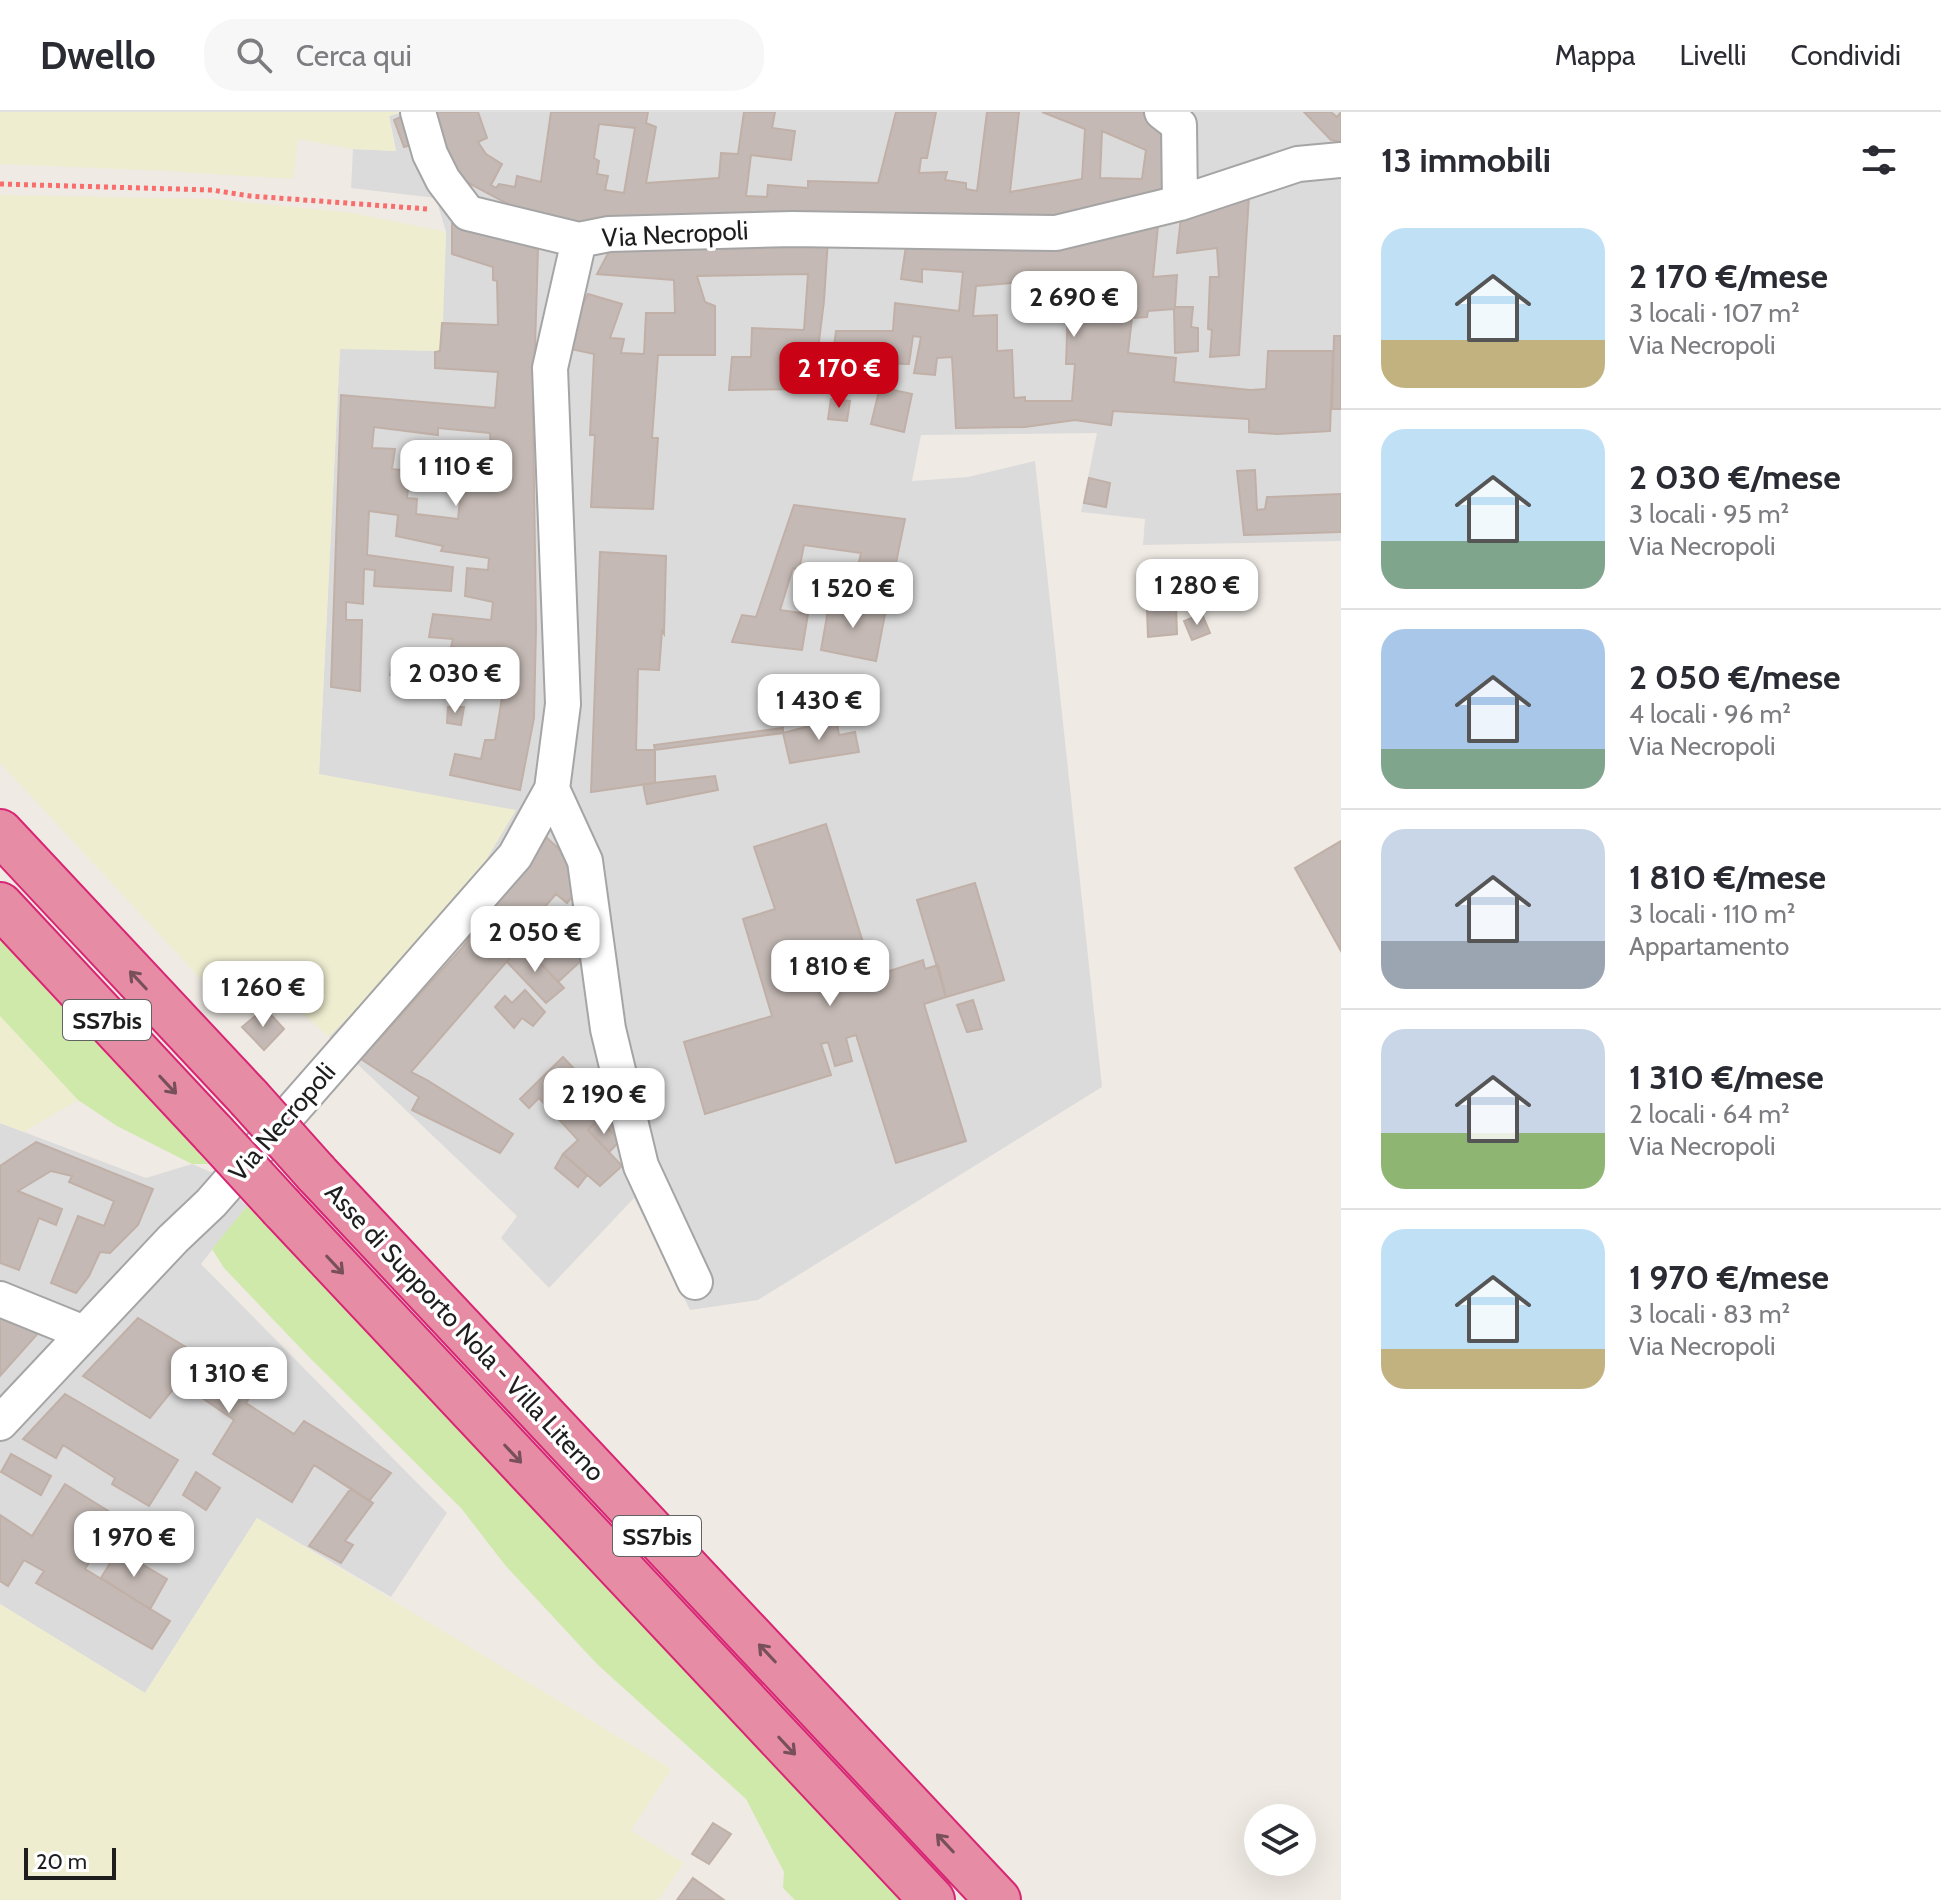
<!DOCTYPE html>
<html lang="it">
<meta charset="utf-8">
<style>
body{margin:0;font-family:Cabin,sans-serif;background:#f7f7f7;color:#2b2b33;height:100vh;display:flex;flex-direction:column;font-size:30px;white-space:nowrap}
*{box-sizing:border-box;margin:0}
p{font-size:26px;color:#7c7c81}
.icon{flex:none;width:44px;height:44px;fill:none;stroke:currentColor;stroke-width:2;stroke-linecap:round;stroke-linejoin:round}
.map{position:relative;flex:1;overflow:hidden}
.side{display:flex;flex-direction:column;background:#fff;width:600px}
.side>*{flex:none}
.fabs{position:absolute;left:1244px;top:1692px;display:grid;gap:16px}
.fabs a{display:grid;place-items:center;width:72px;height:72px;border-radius:50%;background:#fff;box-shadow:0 8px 32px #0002;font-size:40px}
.scale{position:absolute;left:24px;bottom:20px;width:92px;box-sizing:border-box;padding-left:8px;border:4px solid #1e1e1e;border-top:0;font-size:22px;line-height:28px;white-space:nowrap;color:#1e1e1e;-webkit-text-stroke:6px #fff;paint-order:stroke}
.price{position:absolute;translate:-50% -68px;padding:0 18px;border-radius:16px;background:#fff;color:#222;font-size:26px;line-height:52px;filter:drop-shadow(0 2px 4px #0008)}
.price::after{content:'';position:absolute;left:50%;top:48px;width:24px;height:18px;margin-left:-12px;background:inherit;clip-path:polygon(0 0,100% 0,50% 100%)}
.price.on{background:#ca0215;color:#fff}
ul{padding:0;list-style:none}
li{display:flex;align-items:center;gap:24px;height:200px;padding:0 40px}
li+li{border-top:2px solid #e1e1e2}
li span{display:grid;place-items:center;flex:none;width:224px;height:160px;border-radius:24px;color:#555}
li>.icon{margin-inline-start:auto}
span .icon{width:96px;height:96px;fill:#fffc;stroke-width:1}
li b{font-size:34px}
h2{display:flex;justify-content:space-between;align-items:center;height:96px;padding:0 40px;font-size:34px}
header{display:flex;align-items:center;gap:48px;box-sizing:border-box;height:112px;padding:0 40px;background:#fff;border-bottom:2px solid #e1e1e2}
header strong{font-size:38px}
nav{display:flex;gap:44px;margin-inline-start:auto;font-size:28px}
.search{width:560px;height:72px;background:#f7f7f7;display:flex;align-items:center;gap:20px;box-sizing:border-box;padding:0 28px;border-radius:32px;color:#7c7c81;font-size:30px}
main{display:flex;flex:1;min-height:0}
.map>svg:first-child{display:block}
</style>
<header>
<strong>Dwello</strong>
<div class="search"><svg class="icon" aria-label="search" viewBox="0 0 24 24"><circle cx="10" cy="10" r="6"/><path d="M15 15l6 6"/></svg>Cerca qui</div>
<nav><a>Mappa</a><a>Livelli</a><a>Condividi</a></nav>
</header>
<main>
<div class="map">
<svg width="1341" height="1788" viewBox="0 0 1341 1788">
<rect width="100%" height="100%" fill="#efeae4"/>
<path fill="#dcdbdb" d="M 404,0 L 1341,0 L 1341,429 L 1143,433 L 1145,407 L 1081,400 L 1097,321 L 921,323 L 912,369 L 968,365 L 1035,349 L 1102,975 L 758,1188 L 690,1198 L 634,1086 L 549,1176 L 501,1126 L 517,1104 L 329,925 L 466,782 L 319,662 L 340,236 L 441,239 L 446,120 L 436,86 L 351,76 L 353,37 L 396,39 L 389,4 Z
M 0,1011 L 146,1066 L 192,1052 L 213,1061 L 247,1094 L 201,1152 L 447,1401 L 391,1485 L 257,1406 L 145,1581 L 0,1492 Z"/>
<path fill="#eeedd0" d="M 0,0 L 403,0 L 389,4 L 396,39 L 353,37 L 298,27 L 293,67 L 165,59 L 0,52 Z
M 0,83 L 215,87 L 353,101 L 446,120 L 442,239 L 340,237 L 319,662 L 516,698 L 466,782 L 329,925 L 300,899 L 288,869 L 277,856 L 258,850 L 233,858 L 214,881 L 0,651 Z
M 0,904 L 78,988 L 24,1020 L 0,1011 Z
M 257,1406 L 671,1657 L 631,1719 L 684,1751 L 658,1788 L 0,1788 L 0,1492 L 145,1581 Z"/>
<path fill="#cfe9ab" d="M 0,827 L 209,1052 L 192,1052 L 117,1014 L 78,988 L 0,904 Z
M 247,1094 L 441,1296 L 901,1788 L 795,1788 L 783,1776 L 784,1760 L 746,1687 L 597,1552 L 505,1453 L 461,1396 L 310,1246 L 224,1156 L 212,1137 Z"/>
<path fill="#c4b9b4" stroke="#c0b0a7" stroke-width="2" fill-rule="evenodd" d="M 430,0 L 478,0 L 487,26 L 478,30 L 486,42 L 502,52 L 491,73 L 496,76 L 499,72 L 515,75 L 517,64 L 541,70 L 551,0 L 648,0 L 646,11 L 656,15 L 646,71 L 719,66 L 721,41 L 738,42 L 744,0 L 775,0 L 772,16 L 795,19 L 791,48 L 751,43 L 746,84 L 767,85 L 768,73 L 808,76 L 808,69 L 878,71 L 896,0 L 936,0 L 927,46 L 921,46 L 919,61 L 947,60 L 945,68 L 966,71 L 966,77 L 977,79 L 987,0 L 1019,0 L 1010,80 L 1082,67 L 1085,17 L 1042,0 L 1143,0 L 1169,17 L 1167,84 L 1041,107 L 801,106 L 570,110 L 523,100 L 459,66 ZM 599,12 L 635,16 L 624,81 L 605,78 L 608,64 L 597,62 L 599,49 L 594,46 ZM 1102,19 L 1146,38 L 1142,67 L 1100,66 Z
M 1304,0 L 1331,0 L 1337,5 L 1341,0 L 1341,30 L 1331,28 Z
M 409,1 L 419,31 L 404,35 L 394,8 Z
M 1249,84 L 1239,243 L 1210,245 L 1212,218 L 1208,217 L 1210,165 L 1219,165 L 1217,136 L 1177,141 L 1181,105 Z
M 452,112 L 538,137 L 533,300 L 536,516 L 534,606 L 520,678 L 450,663 L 455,642 L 481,647 L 485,628 L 495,628 L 502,586 L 390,563 L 393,547 L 498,558 L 499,540 L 451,535 L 453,527 L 429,525 L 433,502 L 491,508 L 493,490 L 465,484 L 467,456 L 488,458 L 489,446 L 441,439 L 443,434 L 396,424 L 398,403 L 369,399 L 367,443 L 453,455 L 451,479 L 374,474 L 375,458 L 364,457 L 363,492 L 346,490 L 346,508 L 362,508 L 360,579 L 331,575 L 341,283 L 495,296 L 498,260 L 435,256 L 435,240 L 440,239 L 442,211 L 498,213 L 497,169 L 493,168 L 493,155 L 452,142 ZM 374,315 L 438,323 L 438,316 L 490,321 L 491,338 L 465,338 L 458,407 L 416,402 L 417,387 L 407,386 L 410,359 L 392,357 L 395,337 L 372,336 Z
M 1158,114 L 1153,165 L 1177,163 L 1175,195 L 1193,195 L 1191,215 L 1198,216 L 1198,239 L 1175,241 L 1174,197 L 1148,199 L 1147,205 L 1132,206 L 1128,241 L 1176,246 L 1174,270 L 1250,278 L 1266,277 L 1268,239 L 1333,239 L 1330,319 L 1277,322 L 1249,320 L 1249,307 L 1113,299 L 1111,313 L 1075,308 L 1025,315 L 956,316 L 952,245 L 937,246 L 935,263 L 914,261 L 921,225 L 913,224 L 909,252 L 832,250 L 836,219 L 893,219 L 895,191 L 959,199 L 963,160 L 922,157 L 922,170 L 901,167 L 906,134 ZM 1069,166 L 1066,252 L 1075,252 L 1072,289 L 1025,289 L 1025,285 L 1014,286 L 1012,238 L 997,239 L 997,203 L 973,204 L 976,174 Z
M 828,127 L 824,189 L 813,277 L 729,278 L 732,245 L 751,245 L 752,216 L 804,218 L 808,162 L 697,164 L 705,190 L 715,194 L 715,243 L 658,243 L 652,326 L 658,326 L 653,397 L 591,395 L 595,323 L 590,323 L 594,242 L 571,237 L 578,202 L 588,182 L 622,192 L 610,226 L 624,227 L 621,241 L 644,242 L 646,201 L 675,201 L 674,168 L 597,162 L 612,134 Z
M 1334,224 L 1341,224 L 1341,297 L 1332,297 Z
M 880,275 L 912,282 L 904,320 L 871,312 Z
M 831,287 L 850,289 L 847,309 L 828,307 Z
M 418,345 L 454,346 L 452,361 L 418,358 Z
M 1255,358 L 1257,398 L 1265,397 L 1267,385 L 1341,382 L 1341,420 L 1244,423 L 1237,359 Z
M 1089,366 L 1110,371 L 1106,395 L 1084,391 Z
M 794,393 L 905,407 L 891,475 L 855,468 L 861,441 L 804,433 L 799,458 L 793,456 L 780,498 L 808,502 L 802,538 L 732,530 L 742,503 L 756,505 Z
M 600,440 L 666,444 L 664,522 L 662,519 L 659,558 L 638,557 L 636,638 L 655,638 L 655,671 L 591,680 Z
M 830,487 L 886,497 L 876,549 L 821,538 Z
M 1176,494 L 1177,522 L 1148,525 L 1147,497 Z
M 1202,502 L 1210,521 L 1192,528 L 1184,509 Z
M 448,595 L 464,595 L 461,613 L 447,611 Z
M 836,607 L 839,623 L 855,620 L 859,640 L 790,651 L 783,621 Z
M 783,616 L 783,621 L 655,638 L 654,633 Z
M 715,664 L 718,678 L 647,692 L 643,672 Z
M 826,712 L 866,840 L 834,850 L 838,858 L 860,851 L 868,873 L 883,868 L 880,862 L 923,848 L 925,857 L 938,853 L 946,885 L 924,892 L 966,1029 L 896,1051 L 856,923 L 846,926 L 852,949 L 835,954 L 828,930 L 821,932 L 831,963 L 705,1002 L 684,930 L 772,904 L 743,807 L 775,797 L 754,735 Z
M 546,725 L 569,746 L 578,778 L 567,791 L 556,782 L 542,798 L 583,847 L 558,870 L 522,832 L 411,960 L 427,968 L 513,1022 L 500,1041 L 412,998 L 419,985 L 361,947 L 461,837 Z
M 1341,729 L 1341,839 L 1295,756 Z
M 975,771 L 1004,868 L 946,885 L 917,788 Z
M 522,832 L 564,876 L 546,891 L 507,850 Z
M 525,878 L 545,900 L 533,914 L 522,906 L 514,916 L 495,895 L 505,884 L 512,891 Z
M 973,888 L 982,917 L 967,920 L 957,893 Z
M 265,896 L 284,917 L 264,938 L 242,915 Z
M 563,945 L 610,995 L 588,1018 L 622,1054 L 600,1074 L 563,1042 L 578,1028 L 539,986 L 529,996 L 520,987 Z
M 610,995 L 620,1029 L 599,1007 Z
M 599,1007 L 620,1029 L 609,1040 L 588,1018 Z
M 36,1030 L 153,1077 L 138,1113 L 110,1141 L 100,1140 L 89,1164 L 76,1181 L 51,1171 L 78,1104 L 104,1114 L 114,1089 L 69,1070 L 72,1064 L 51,1059 L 18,1079 L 62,1097 L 56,1113 L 39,1106 L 19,1158 L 0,1151 L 0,1054 Z
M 563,1042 L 587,1063 L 578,1075 L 555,1056 Z
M 0,1201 L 41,1218 L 0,1264 Z
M 138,1206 L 255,1277 L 246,1291 L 294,1322 L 304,1309 L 391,1361 L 369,1389 L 314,1353 L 292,1390 L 213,1342 L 234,1308 L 179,1270 L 150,1306 L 83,1264 Z
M 65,1282 L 178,1348 L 149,1394 L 112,1372 L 115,1366 L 63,1333 L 56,1346 L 23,1327 Z
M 11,1342 L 51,1364 L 41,1383 L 1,1360 Z
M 196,1360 L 220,1376 L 206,1398 L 183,1383 Z
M 65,1372 L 118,1405 L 85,1457 L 170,1509 L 152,1537 L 36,1471 L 44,1459 L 24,1448 L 8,1474 L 0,1469 L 0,1403 L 32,1424 Z
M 351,1376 L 373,1391 L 345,1429 L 353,1433 L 341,1451 L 309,1434 Z
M 118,1438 L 167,1467 L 150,1497 L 101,1466 Z
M 713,1711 L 731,1722 L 709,1752 L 692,1742 Z
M 693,1766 L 724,1788 L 677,1788 Z"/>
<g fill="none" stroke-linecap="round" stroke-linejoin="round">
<g stroke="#a5a5a5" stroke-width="38">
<path id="minor" d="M 418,0 L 430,42 L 443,68 L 468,101 L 579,128
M 1162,0 L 1179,13 L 1180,91
M 552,677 L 585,749 L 608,917 L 641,1054 L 695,1170
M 0,1187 L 84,1221
M 0,1311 L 173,1127 L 211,1091 L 515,744 L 552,677 L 563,592 L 550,256 L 579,128 L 609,122 L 793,117 L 1056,121 L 1180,91 L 1298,52 L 1341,48"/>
</g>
<g stroke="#d82674" stroke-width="48">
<path id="highway" d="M 0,720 L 249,986
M 0,793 L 214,1022
M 316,1061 L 998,1788
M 282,1096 L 932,1788"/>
</g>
<path stroke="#f86e6c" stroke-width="5" stroke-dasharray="4 4" stroke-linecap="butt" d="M 0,72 L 212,78 L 250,84 L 428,97"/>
<use href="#minor" stroke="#fff" stroke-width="34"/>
<use href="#highway" stroke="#e68da5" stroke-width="44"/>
<g stroke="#d82674" stroke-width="48" stroke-linecap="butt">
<path id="highway-bridge" d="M 249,986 L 316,1061
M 214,1022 L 282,1096"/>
</g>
<use href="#highway-bridge" stroke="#e68da5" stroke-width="44"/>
</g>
<defs><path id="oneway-shaft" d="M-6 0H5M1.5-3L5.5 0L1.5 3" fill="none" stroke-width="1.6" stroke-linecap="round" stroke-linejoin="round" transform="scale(2)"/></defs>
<g stroke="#78505b">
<use href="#oneway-shaft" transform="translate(138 868) rotate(-133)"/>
<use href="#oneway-shaft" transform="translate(168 973) rotate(47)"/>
<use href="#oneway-shaft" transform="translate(335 1153) rotate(47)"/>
<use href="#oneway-shaft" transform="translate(513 1342) rotate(47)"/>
<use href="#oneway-shaft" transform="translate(767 1541) rotate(-133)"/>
<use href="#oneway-shaft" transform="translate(787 1634) rotate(47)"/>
<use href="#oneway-shaft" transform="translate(945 1731) rotate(-133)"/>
</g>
<g text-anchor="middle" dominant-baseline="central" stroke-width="7" stroke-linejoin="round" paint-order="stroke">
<g fill="#fff" stroke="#626262" stroke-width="2">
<rect x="63" y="888" width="88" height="40" rx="6"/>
<rect x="613" y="1404" width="88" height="40" rx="6"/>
</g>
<g font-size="24" font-weight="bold" fill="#1e1e1e">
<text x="107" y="908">SS7bis</text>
<text x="657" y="1424">SS7bis</text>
</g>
<g font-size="26" fill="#1e1e1e" stroke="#fff">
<text transform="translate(675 122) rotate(-3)">Via Necropoli</text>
<text transform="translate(282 1010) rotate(-49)">Via Necropoli</text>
<text transform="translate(465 1220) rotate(47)">Asse di Supporto Nola - Villa Literno</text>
</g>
</g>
</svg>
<div class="fabs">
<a><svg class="icon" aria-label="layers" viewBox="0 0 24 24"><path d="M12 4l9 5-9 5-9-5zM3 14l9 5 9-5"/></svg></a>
</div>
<div class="scale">20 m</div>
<b class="price" style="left:1074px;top:227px">2 690 €</b>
<b class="price on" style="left:839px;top:298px">2 170 €</b>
<b class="price" style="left:456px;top:396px">1 110 €</b>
<b class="price" style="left:1197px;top:515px">1 280 €</b>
<b class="price" style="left:853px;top:518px">1 520 €</b>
<b class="price" style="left:455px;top:603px">2 030 €</b>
<b class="price" style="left:819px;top:630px">1 430 €</b>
<b class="price" style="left:535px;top:862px">2 050 €</b>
<b class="price" style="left:830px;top:896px">1 810 €</b>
<b class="price" style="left:263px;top:917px">1 260 €</b>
<b class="price" style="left:604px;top:1024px">2 190 €</b>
<b class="price" style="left:229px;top:1303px">1 310 €</b>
<b class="price" style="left:134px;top:1467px">1 970 €</b>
</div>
<section class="side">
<h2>13 immobili<svg class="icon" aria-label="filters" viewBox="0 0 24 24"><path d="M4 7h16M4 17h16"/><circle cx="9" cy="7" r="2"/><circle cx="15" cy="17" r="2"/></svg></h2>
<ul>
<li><span style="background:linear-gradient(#bfe0f5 70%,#c2b280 0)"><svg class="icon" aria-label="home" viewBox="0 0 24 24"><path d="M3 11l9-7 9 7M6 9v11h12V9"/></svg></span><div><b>2 170 €/mese</b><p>3 locali · 107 m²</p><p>Via Necropoli</p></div></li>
<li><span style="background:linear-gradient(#bfe0f5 70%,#7fa58c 0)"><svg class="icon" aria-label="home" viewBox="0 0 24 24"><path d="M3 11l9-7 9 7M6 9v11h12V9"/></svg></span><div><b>2 030 €/mese</b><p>3 locali · 95 m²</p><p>Via Necropoli</p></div></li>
<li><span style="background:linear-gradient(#a9c7e8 75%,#7fa58c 0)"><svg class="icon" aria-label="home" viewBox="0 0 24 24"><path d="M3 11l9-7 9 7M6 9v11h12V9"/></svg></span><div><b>2 050 €/mese</b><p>4 locali · 96 m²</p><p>Via Necropoli</p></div></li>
<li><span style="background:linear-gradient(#c9d6e8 70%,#9aa5b1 0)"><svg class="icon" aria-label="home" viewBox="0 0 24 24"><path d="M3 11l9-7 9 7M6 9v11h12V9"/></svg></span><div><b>1 810 €/mese</b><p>3 locali · 110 m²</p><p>Appartamento</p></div></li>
<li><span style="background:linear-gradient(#c9d6e8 65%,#8fb573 0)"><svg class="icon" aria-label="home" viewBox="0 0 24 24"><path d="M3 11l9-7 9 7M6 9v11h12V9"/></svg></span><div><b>1 310 €/mese</b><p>2 locali · 64 m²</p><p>Via Necropoli</p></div></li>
<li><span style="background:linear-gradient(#bfe0f5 75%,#c2b280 0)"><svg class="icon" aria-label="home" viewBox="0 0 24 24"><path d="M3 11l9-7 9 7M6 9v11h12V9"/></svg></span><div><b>1 970 €/mese</b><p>3 locali · 83 m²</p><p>Via Necropoli</p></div></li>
</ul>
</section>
</main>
